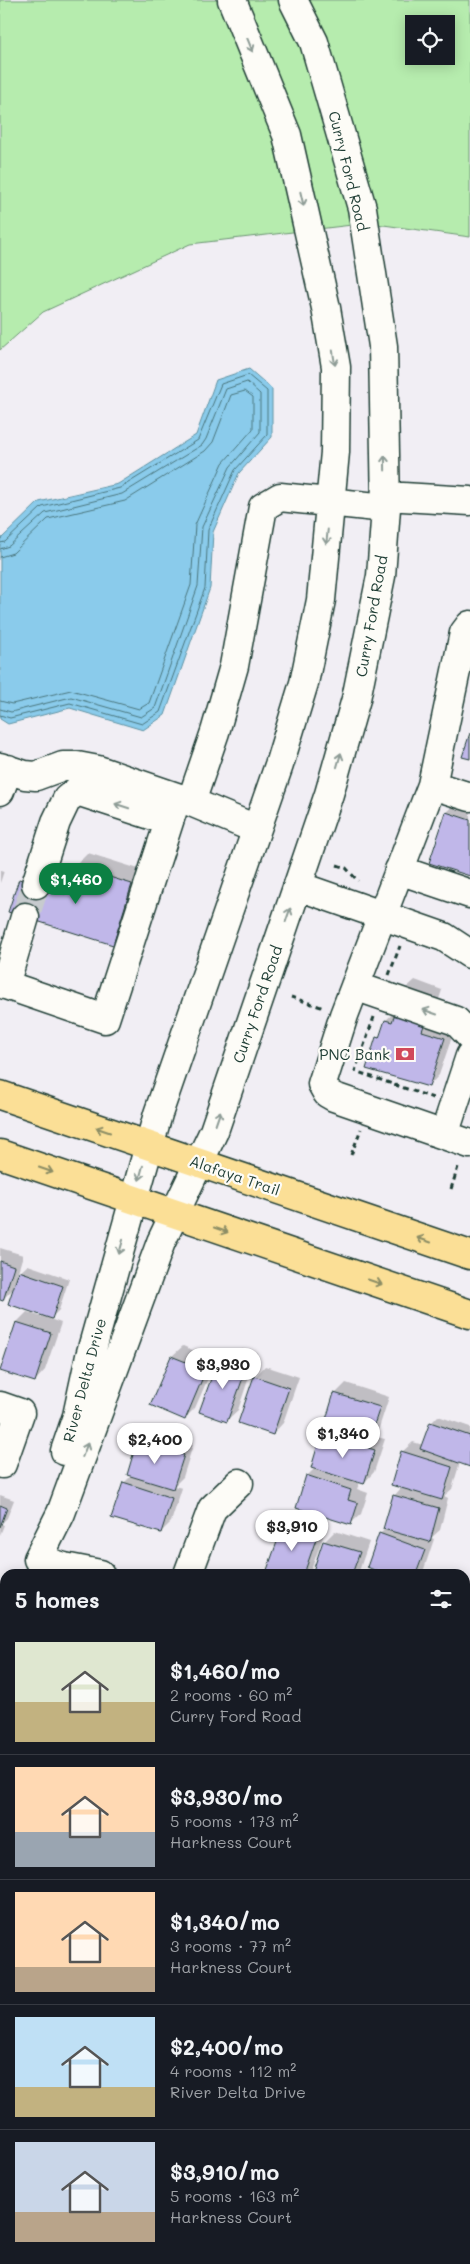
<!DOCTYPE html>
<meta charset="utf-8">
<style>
body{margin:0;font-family:Mali,sans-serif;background:#242831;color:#f1f3f6;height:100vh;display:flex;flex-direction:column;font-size:19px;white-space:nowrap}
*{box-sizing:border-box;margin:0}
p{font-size:16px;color:#9ea1a6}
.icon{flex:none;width:28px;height:28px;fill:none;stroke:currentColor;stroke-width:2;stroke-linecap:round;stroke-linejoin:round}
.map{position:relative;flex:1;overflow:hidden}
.panel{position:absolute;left:0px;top:1569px;width:470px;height:696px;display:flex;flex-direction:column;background:#171b24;border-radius:15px 15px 0 0;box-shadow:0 2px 12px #0003}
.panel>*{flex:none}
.fabs{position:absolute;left:405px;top:15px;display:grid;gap:10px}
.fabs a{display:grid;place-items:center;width:50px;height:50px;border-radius:0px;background:#171b24;box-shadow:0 2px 12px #0003;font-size:25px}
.price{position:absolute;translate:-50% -42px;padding:0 11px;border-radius:18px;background:#fff;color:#222;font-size:16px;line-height:32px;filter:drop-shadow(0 1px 2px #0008)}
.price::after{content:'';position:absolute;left:50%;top:30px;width:15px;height:11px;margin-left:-8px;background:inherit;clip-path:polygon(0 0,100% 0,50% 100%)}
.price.on{background:#0b8043;color:#fff}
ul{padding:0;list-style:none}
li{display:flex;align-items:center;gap:15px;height:125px;padding:0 15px}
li+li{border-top:1px solid #363941}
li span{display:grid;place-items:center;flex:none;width:140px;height:100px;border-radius:0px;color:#555}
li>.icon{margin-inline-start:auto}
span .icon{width:60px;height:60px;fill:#fffc;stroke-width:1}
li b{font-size:21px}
h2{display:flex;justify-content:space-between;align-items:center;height:60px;padding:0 15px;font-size:21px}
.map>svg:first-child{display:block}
</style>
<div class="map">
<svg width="470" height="2264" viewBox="0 0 470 2264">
<rect width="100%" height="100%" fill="#f1eef4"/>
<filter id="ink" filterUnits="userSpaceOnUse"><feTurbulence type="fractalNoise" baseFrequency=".02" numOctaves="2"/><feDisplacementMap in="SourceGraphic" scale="10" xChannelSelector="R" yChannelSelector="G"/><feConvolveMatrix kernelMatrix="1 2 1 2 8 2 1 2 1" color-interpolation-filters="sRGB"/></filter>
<g filter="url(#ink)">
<path fill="#b6ecae" stroke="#6a9471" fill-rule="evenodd" d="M 0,0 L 470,0 L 470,237 L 369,223 L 190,244 L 43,312 L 0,350 ZM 414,24 L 446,24 L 446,56 L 414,56 Z"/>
<path fill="#8acbeb" stroke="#5f92a2" d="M 249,369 L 272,389 L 272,437 L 239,473 L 213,532 L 210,588 L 165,715 L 143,730 L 70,708 L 8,724 L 0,719 L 0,540 L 39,502 L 118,484 L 196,435 L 216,380 Z
M 0,1862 L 5,1864 L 5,1954 L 0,1953 Z
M 192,2260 L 330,2260 L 331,2264 L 197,2264 Z"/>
<path fill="#0003" d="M 458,802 L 470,806 L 470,875 L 447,812 Z
M 88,853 L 145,871 L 126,930 L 113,943 L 20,880 L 33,866 L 71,879 L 75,866 Z
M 0,870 L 4,871 L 0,883 Z
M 415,980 L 442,990 L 432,1020 L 455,1028 L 439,1075 L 429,1086 L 378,1038 L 382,1033 L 386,1020 L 397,1010 L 404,990 Z
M 0,1248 L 23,1255 L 17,1275 L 28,1265 L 69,1279 L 59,1310 L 50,1319 L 61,1323 L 45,1370 L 35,1381 L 17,1322 L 27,1312 L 42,1317 L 43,1314 L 15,1287 L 2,1300 L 0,1299 Z
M 183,1346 L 216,1360 L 195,1408 L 185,1418 L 152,1405 L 172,1356 Z
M 243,1349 L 257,1353 L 238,1410 L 227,1420 L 217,1366 L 227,1355 L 234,1358 Z
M 265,1366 L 299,1377 L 283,1423 L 273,1434 L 255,1377 Z
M 346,1383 L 389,1397 L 379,1428 L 372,1436 L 385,1439 L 374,1472 L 364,1483 L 360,1482 L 357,1489 L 368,1493 L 361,1514 L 350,1524 L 307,1476 L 315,1468 L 312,1467 L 322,1434 L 330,1427 L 335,1394 Z
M 438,1416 L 470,1427 L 470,1466 L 460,1462 L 452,1489 L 444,1496 L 448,1498 L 440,1530 L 431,1538 L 434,1539 L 423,1572 L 372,1574 L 376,1570 L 380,1534 L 386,1528 L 394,1496 L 402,1487 L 402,1452 L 413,1442 L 423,1445 L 431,1423 Z
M 149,1431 L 193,1445 L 183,1477 L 174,1486 L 182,1488 L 171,1522 L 161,1532 L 124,1483 L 132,1475 L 138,1442 Z
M 0,1495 L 14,1500 L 7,1518 L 1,1524 L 4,1525 L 0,1535 Z
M 295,1515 L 327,1526 L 311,1570 L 308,1574 L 280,1574 L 284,1525 Z
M 335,1531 L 369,1542 L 358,1574 L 313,1574 L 325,1541 Z
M 470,1809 L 470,1861 L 465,1867 L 465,1814 Z
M 0,1966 L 5,1968 L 5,2050 L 0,2062 Z
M 470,1991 L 470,2074 L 465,2075 L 465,1997 Z
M 470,2115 L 470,2204 L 465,2209 L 465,2122 Z"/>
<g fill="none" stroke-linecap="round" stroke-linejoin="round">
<path stroke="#4a767d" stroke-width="1" d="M 0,543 L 5,542 L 42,507 L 120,488 L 198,440 L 221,384 L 248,375 L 267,391 L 267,435 L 235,470 L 208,530 L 205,588 L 160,712 L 142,724 L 70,703 L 10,718 L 0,715
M 0,549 L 9,546 L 45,513 L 122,494 L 202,445 L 206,439 L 226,389 L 247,382 L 260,394 L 260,432 L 230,467 L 202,527 L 198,586 L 155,708 L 141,717 L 71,697 L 11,712 L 0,709
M 0,557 L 13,553 L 48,519 L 125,501 L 205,451 L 213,442 L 231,395 L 245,391 L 253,397 L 253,429 L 223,463 L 195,525 L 191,585 L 149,703 L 139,709 L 71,690 L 12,704 L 0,701"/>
</g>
<path fill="#c0b7e9" stroke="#1f3d34" d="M 470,733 L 470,759 L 462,757 Z
M 446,812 L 470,820 L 470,876 L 429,863 Z
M 74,866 L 132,884 L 113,945 L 8,912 L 19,879 L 65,894 Z
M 403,990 L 433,1000 L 422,1031 L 445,1038 L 429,1087 L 366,1069 L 376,1037 L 379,1038 L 385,1020 L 392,1022 Z
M 0,1261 L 14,1266 L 3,1301 L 0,1300 Z
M 19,1271 L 63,1286 L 52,1319 L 8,1304 Z
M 16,1322 L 51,1333 L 35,1382 L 0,1371 Z
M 171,1356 L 206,1370 L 185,1420 L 150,1405 Z
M 231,1358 L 248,1364 L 227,1422 L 199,1412 L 216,1365 L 227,1369 Z
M 254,1376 L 289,1388 L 273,1435 L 238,1423 Z
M 334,1393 L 380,1407 L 369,1440 L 324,1426 Z
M 430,1422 L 470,1436 L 470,1467 L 420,1449 Z
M 321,1434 L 375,1450 L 364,1484 L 311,1468 Z
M 137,1441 L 184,1455 L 173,1489 L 127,1475 Z
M 401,1451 L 452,1467 L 442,1500 L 391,1485 Z
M 306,1475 L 351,1490 L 348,1500 L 358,1503 L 351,1525 L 296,1508 Z
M 123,1482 L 172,1498 L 161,1533 L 111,1518 Z
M 393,1495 L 439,1508 L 430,1542 L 383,1529 Z
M 0,1505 L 7,1508 L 0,1527 Z
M 283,1525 L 317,1536 L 304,1574 L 277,1574 L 267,1570 Z
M 379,1533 L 425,1550 L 416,1574 L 384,1574 L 367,1567 Z
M 323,1541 L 360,1552 L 352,1574 L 312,1574 Z
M 470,1672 L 470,1707 L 465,1702 L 465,1678 Z
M 465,1823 L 470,1827 L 470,1860 L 465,1866 Z
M 0,1985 L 5,1987 L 5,2036 L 0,2047 Z
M 469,1990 L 470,1991 L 470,2036 L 465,2032 L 465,1995 Z
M 465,2041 L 470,2045 L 470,2075 L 468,2078 L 465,2076 Z
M 470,2113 L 470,2157 L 465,2153 L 465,2120 Z
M 465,2171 L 470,2175 L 470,2204 L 465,2211 Z"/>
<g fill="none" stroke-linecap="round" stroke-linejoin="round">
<path stroke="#c7cbce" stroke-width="28" stroke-dasharray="28 14" stroke-linecap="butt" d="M 25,917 L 36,884"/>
<g stroke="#1f3d34" stroke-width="31">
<path id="minor" d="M 386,496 L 470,501
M 470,625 L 464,633 L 432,785 L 344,1015 L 322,1084 L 327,1093 L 334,1097 L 470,1144
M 0,767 L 25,775 L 36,776 L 63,766 L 77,766 L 98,770 L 191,802 L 256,829
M 432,785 L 470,797
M 0,791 L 8,769
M 191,802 L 215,732 L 234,666 L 263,507 L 280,497 L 386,508
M 399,870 L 470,894
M 36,884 L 56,822 L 67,799 L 77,791 L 169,821
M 298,886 L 444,937 L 470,954
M 0,983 L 105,1019 L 177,797
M 5,985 L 25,917
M 355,986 L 456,1021 L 470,1036
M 444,1135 L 470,1056
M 0,1406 L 20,1413 L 2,1464 L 0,1463
M 65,1451 L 77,1416 L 90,1356 L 158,1114 L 279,765 L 304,683 L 321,600 L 335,452 L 336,367 L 326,308 L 287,135 L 232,0
M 38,1559 L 61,1513 L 161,1242 L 214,1131 L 329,794 L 356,699 L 381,576 L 386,508 L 383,346 L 362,208 L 314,42 L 293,0
M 38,1559 L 64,1567 L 100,1574
M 188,1574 L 212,1509 L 239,1483
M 465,1618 L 470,1610
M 465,1760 L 470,1766
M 0,1799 L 5,1799
M 465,1935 L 470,1929
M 429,2260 L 434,2264"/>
</g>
<g stroke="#1f3d34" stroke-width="31">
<path id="major" d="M 0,1095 L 470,1255
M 0,1154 L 470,1314"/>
</g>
<path stroke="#1f3d34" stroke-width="3" stroke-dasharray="5 4" stroke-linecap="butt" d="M 337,865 L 346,868 L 358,881
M 389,975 L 400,946
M 291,997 L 324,1008
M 374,1017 L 355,1071 L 433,1098
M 351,1155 L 361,1129
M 451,1189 L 459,1164"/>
<use href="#minor" stroke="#fdfcf7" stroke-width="28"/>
<use href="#major" stroke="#fbdf96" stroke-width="28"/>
</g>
<defs><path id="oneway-shaft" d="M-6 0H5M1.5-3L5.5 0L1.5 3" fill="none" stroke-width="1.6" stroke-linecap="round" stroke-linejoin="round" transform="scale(1.25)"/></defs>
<g stroke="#8e9c96">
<use href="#oneway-shaft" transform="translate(250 45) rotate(68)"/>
<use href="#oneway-shaft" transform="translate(302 199) rotate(77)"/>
<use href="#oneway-shaft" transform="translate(334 358) rotate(81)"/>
<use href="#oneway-shaft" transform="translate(385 463) rotate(-91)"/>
<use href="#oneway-shaft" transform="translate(327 537) rotate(96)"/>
<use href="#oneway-shaft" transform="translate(339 760) rotate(-74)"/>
<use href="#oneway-shaft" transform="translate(122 806) rotate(-162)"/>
<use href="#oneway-shaft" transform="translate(288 915) rotate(-71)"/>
<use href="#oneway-shaft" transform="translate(430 1012) rotate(-161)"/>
<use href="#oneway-shaft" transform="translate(218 1118) rotate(-71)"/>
<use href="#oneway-shaft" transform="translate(141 1173) rotate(105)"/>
<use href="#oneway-shaft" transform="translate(121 1247) rotate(106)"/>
<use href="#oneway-shaft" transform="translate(85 1450) rotate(-69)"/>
</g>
<g stroke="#8d8e65">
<use href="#oneway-shaft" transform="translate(103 1130) rotate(-161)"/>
<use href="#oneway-shaft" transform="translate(46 1170) rotate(19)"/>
<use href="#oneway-shaft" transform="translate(221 1230) rotate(19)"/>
<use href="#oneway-shaft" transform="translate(424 1240) rotate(-161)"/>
<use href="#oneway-shaft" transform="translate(375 1282) rotate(19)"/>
</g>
</g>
<defs>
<g id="bank-bare" transform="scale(1.5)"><path d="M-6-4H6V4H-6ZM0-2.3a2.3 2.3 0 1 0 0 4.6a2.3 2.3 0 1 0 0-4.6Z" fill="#d1495b" stroke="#fdfcf7" stroke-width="2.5" paint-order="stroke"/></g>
</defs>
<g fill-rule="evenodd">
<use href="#bank-bare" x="405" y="1054"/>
</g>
<g text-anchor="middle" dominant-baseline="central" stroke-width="4.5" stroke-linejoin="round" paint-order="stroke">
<g font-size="15" fill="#1f3d34" stroke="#fdfcf7">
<text transform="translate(349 171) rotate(76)">Curry Ford Road</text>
<text transform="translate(371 616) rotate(-80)">Curry Ford Road</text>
<text transform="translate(257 1004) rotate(-71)">Curry Ford Road</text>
<text transform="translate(235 1175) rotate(19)">Alafaya Trail</text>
<text transform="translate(84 1380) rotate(-75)">River Delta Drive</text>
</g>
<g font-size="15" fill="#1f3d34" stroke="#fdfcf7" text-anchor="end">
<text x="390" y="1054">PNC Bank</text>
</g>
</g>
</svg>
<div class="fabs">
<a><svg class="icon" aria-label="locate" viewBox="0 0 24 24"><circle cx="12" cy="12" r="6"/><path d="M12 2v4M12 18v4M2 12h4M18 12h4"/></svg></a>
</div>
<b class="price on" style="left:76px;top:905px">$1,460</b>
<b class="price" style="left:223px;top:1390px">$3,930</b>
<b class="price" style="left:343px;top:1459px">$1,340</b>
<b class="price" style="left:155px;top:1465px">$2,400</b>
<b class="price" style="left:292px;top:1552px">$3,910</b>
<section class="panel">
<h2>5 homes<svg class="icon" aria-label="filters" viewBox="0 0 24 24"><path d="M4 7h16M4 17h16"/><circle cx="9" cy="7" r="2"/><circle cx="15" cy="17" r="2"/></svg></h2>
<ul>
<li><span style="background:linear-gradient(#dfe7d0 60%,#c2b280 0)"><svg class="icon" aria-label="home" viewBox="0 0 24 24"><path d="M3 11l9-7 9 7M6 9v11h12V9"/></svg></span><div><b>$1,460/mo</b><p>2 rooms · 60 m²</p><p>Curry Ford Road</p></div></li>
<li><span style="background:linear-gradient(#ffd9b3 65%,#9aa5b1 0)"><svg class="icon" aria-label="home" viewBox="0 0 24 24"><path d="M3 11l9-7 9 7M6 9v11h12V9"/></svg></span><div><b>$3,930/mo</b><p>5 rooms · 173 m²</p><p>Harkness Court</p></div></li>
<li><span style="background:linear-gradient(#ffd9b3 75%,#b9a48a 0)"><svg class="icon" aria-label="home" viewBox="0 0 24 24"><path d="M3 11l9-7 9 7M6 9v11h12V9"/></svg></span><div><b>$1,340/mo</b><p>3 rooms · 77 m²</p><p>Harkness Court</p></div></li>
<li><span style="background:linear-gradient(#bfe0f5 70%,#c2b280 0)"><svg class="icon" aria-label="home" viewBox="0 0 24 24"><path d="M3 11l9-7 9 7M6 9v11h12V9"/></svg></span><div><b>$2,400/mo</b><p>4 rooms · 112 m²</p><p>River Delta Drive</p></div></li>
<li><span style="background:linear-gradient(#c9d6e8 70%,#b9a48a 0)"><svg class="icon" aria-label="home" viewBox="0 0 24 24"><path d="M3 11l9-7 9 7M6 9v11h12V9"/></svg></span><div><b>$3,910/mo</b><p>5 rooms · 163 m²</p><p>Harkness Court</p></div></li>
</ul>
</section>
</div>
